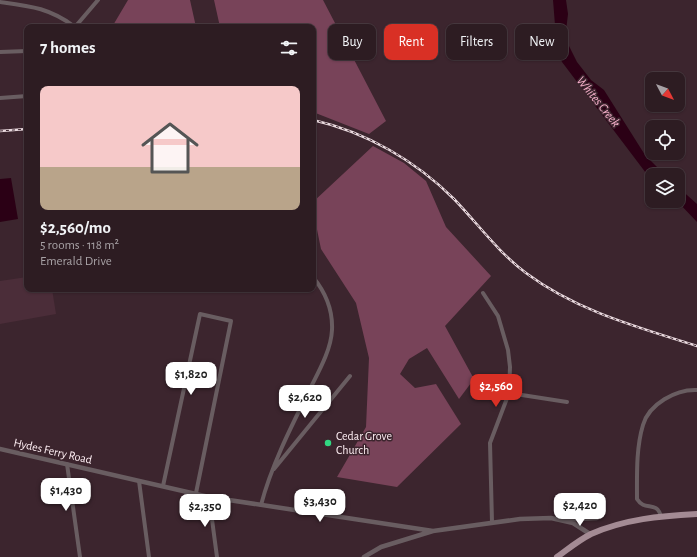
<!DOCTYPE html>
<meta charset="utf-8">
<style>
body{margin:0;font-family:"Alegreya Sans",sans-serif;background:#39292f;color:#f1f3f6;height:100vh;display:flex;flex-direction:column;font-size:15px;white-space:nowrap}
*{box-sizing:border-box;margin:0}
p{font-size:13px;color:#a7a1a5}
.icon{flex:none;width:22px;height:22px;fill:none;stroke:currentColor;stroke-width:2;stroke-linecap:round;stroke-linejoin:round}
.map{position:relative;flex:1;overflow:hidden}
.details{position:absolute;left:24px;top:24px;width:292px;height:268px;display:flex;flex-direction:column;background:#2d1c22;border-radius:8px;box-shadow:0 1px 3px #0004,0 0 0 1px #483a40}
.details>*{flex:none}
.hud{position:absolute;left:328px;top:24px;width:309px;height:36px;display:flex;gap:8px}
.needle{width:26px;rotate:131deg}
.buttons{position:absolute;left:645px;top:72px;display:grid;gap:8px}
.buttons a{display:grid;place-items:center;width:40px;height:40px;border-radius:8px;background:#2d1c22;box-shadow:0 1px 3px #0004,0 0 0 1px #483a40;font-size:20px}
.price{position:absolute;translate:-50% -34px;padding:0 9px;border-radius:8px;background:#fff;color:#222;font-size:13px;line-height:26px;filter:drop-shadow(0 1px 2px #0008)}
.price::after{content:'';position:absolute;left:50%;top:24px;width:12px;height:9px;margin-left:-6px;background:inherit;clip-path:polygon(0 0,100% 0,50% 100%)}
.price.active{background:#d93025;color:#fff}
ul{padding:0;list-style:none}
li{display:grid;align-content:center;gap:8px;height:212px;padding:0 16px}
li+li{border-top:1px solid #483a40}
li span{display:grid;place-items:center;height:124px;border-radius:8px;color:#555}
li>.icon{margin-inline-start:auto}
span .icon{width:72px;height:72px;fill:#fffc;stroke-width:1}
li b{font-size:17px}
h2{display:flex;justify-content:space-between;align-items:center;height:48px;padding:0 16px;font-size:17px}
.chip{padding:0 14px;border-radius:8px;background:#2d1c22;box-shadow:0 1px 3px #0004,0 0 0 1px #483a40;font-size:14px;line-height:36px}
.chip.active{background:#d93025;color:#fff}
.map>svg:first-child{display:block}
</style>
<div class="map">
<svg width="697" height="557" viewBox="0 0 697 557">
<rect width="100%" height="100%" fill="#3c252e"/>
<path fill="#4b2d39" d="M 27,277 L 27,289 L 52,289 L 56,314 L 0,324 L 0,281 Z"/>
<path fill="#784359" d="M 128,0 L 190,0 L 196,27 L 112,27 Z
M 214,0 L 323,0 L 386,121 L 369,134 L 313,112 L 313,27 L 220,27 Z
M 373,146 L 404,163 L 426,181 L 446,227 L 491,276 L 445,326 L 474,379 L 459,399 L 427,348 L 409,359 L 400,374 L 415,388 L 436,384 L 461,424 L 397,487 L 337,477 L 366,427 L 369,358 L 356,303 L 321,249 L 313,210 L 313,202 Z"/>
<path fill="#2b0015" d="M 553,0 L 566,0 L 568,14 L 566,31 L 567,42 L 577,62 L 591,80 L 604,90 L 645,155 L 665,175 L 652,175 L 652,181 L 562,62 L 557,50 Z
M 11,178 L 18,219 L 0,222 L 0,179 Z
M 678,187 L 697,204 L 697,222 L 677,201 L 678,201 Z"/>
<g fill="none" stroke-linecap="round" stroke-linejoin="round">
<path stroke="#695d61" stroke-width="4" d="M 0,2 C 30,6 50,8 75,27 L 98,0
M 0,52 L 27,51
M 0,98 L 27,96
M 483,293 L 498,316 L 508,350 L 510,367 L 509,393 L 490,443 L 492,522
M 509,393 L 567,402
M 67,464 L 80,557
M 274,469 L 350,376
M 139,481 L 149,557
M 163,486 L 200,314 L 231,321 L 196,493
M 209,497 L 217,557
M 261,505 C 271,467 289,431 307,395 C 316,376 331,352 332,330 C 333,309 326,293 313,277
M 661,516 C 656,500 645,512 637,499 C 637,475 636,448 643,425 C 649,404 676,389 697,390"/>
<path stroke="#695d61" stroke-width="4.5" d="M 0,449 L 209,497 L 433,531
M 563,520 L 597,518
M 364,557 L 381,547 L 433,531 L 520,519 L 551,518 L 573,523 L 590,534"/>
<path stroke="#a48b94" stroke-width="6" d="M 557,557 C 568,549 579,540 591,534 C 625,519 660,516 697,514"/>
<g stroke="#eadadf" stroke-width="2.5">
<path id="rail" d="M 313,120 C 366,132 416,161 454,199 C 478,224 498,252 526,273 C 577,311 637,327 697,346
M 0,131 L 27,129"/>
</g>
<use href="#rail" stroke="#3c252e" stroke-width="1" stroke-dasharray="3" stroke-linecap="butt"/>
</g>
<circle fill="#31d882" stroke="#3c252e" stroke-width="1.5" cx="328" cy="443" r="4"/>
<g text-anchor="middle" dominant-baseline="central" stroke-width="3" stroke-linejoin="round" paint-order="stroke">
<g font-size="12" fill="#feeef3" stroke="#3c252e" text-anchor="start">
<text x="336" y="436">Cedar Grove<tspan x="336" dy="14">Church</tspan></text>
</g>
<g font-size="12" fill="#feeef3" stroke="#3c252e">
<text transform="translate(53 451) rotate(13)">Hydes Ferry Road</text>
</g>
<g font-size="13" font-style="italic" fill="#f9b2cd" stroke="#3c252e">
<text transform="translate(598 102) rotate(51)">Whites Creek</text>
</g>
</g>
</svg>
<div class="buttons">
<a><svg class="needle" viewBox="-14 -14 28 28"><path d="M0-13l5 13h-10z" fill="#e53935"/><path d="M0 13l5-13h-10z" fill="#a7a1a5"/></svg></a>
<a><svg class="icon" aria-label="locate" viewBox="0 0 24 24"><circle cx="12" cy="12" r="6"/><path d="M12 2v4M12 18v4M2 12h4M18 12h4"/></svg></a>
<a><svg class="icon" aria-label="layers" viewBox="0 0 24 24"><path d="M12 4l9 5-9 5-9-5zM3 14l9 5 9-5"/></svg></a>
</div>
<b class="price" style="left:191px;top:396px">$1,820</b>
<b class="price active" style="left:496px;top:408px">$2,560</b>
<b class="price" style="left:305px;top:419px">$2,620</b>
<b class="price" style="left:66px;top:512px">$1,430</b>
<b class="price" style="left:320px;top:523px">$3,430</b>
<b class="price" style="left:580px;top:527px">$2,420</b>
<b class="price" style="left:205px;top:528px">$2,350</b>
<div class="hud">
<a class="chip">Buy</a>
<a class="chip active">Rent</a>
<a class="chip">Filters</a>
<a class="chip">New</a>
</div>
<section class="details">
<h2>7 homes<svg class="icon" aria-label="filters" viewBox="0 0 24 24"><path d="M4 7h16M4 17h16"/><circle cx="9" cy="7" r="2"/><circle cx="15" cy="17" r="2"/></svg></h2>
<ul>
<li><span style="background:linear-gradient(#f6c9c9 65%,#b9a48a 0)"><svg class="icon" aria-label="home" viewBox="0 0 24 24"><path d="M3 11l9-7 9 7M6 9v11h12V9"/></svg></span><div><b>$2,560/mo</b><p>5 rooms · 118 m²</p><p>Emerald Drive</p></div></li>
</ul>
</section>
</div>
